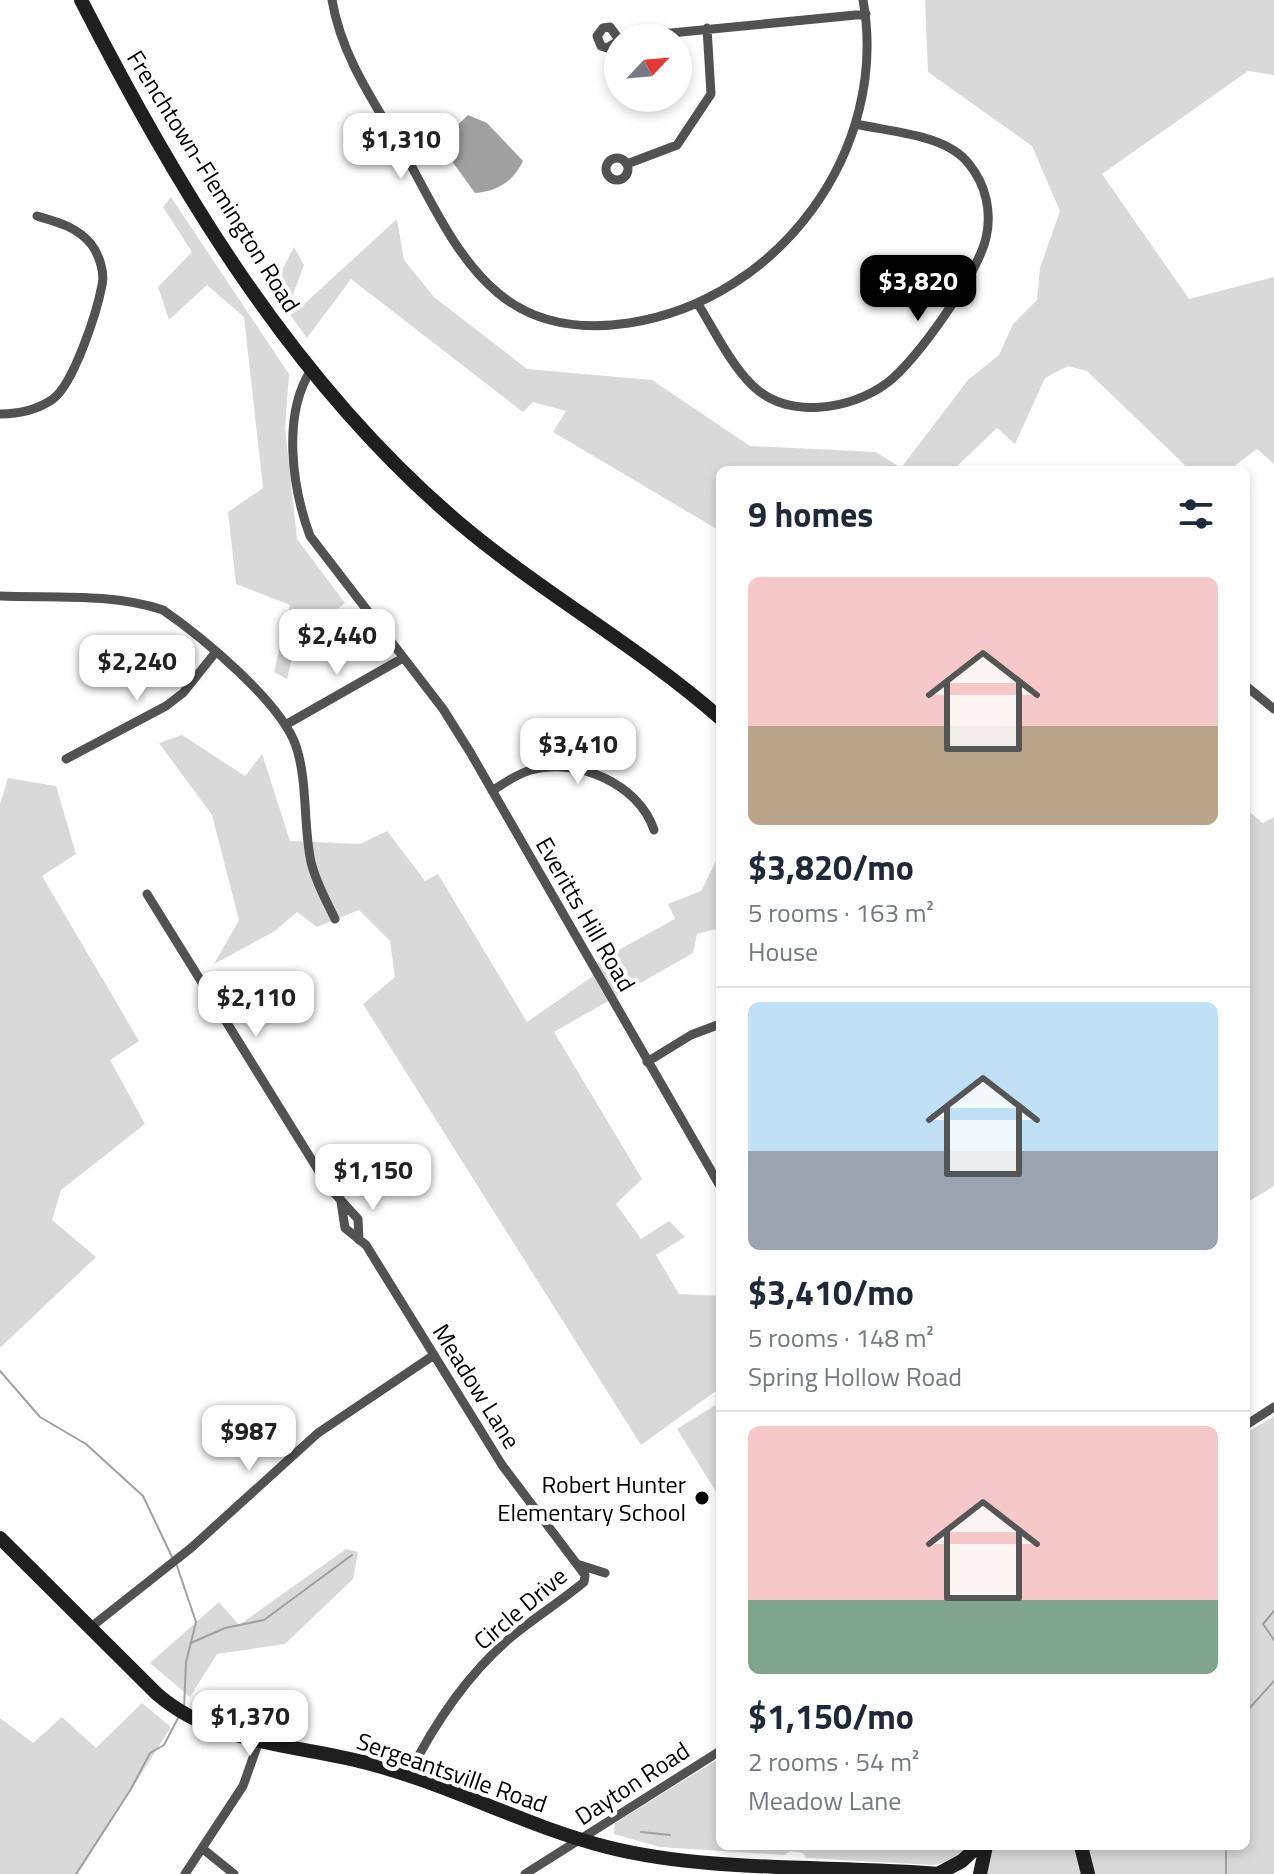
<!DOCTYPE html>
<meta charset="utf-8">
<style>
body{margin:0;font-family:"Titillium Web",sans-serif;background:#f2f2f3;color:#1f2937;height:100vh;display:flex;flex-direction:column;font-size:30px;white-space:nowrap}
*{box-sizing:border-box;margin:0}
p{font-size:26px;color:#747a83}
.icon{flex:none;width:44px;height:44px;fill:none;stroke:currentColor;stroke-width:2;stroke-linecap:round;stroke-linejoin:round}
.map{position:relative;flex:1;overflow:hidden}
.drawer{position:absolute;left:716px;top:466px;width:534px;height:1384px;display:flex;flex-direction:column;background:#fff;border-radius:12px;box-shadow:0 4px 12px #0003}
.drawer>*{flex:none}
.needle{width:52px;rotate:64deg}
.fabs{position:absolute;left:604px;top:24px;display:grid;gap:16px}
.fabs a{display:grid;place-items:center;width:88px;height:88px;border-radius:50%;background:#fff;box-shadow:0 4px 12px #0003;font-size:40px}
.price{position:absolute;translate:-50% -68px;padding:0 18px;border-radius:16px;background:#fff;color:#222;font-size:26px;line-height:52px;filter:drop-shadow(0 2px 4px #0008)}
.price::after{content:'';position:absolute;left:50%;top:48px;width:24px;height:18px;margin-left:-12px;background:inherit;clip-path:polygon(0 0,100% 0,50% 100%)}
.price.selected{background:#000;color:#fff}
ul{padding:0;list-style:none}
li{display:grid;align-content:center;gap:16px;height:424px;padding:0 32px}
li+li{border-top:2px solid #e0e1e3}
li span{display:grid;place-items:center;height:248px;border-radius:12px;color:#555}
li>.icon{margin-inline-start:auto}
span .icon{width:144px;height:144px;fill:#fffc;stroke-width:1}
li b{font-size:34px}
h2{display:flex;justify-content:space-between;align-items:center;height:96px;padding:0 32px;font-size:34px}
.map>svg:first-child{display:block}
</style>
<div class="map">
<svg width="1274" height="1874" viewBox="0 0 1274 1874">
<rect width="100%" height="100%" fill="#fff"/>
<path fill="#d9d9d9" d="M 925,0 L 1274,0 L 1274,75 L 1248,71 L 1102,174 L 1189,299 L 1274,277 L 1274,464 L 1257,449 L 1229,470 L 1190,470 L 1087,371 L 1068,366 L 1045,378 L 1015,444 L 997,428 L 953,470 L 720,470 L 720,531 L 553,432 L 566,411 L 533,402 L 523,412 L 351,279 L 307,338 L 272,290 L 294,247 L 304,265 L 292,297 L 303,305 L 397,219 L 404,260 L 434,297 L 527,369 L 652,380 L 750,446 L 876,452 L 901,468 L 968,380 L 999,355 L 1013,324 L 1037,300 L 1040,268 L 1060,211 L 1032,146 L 928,72 Z
M 171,197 L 289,374 L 285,428 L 297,539 L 345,603 L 295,643 L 287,679 L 274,672 L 290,605 L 236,584 L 228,512 L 263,488 L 244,317 L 207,285 L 169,320 L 158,287 L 192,252 L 163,207 Z
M 182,735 L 245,776 L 262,754 L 290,841 L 360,844 L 387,831 L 425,881 L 438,874 L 527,1022 L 596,974 L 591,965 L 675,919 L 668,904 L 701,891 L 720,853 L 720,928 L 697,934 L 693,953 L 554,1032 L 642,1179 L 616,1204 L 641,1239 L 669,1221 L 685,1237 L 656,1255 L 679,1294 L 720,1296 L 720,1388 L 641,1445 L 363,1004 L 395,977 L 390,941 L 359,910 L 317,927 L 297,912 L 275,931 L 214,964 L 239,920 L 212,815 L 159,743 Z
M 8,778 L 56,786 L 76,854 L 42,876 L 139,1041 L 110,1060 L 145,1124 L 61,1190 L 52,1220 L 96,1257 L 0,1348 L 0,804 Z
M 1246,809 L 1263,823 L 1274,817 L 1274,1186 L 1246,1203 Z
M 720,1402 L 720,1498 L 677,1429 Z
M 1274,1416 L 1274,1874 L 1095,1874 L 1087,1846 L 1246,1846 L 1246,1433 Z
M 346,1549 L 358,1552 L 353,1579 L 285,1644 L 217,1654 L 190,1697 L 150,1663 L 219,1602 L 239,1625 Z
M 142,1703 L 171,1727 L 78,1874 L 0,1874 L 0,1718 L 33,1743 L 62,1717 L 96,1748 Z
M 720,1758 L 720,1846 L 969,1846 L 953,1861 L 933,1865 L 806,1858 L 803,1853 L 791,1851 L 784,1855 L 660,1847 L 614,1834 L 615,1823 Z
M 992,1846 L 1075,1846 L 1083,1874 L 987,1874 Z"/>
<path fill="#a0a0a0" d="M 468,115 L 487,123 L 523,161 C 513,182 497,191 475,193 L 449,157 L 445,137 Z"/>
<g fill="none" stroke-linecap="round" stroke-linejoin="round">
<path stroke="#a0a0a0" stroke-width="2" d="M 0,1371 L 40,1417 L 86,1444 L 143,1496 L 172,1557
M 177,1566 L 196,1622 L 186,1662 L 184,1708
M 1274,1611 L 1263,1624 L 1274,1640
M 191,1643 L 225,1628 L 264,1620 L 352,1555
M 1246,1712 L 1274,1681
M 641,1832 L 670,1835
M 76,1874 L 131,1789 L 150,1753 L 164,1745 L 178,1718
M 1226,1874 L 1226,1846"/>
<path stroke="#525252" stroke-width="9" d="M 332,0 C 342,59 377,106 407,158 C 432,203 457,259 498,293 C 536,325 582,330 629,323 C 779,300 890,150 863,0
M 619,38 L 866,14
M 618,41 L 607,48 L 601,46 L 597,36 L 603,28 L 610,27 L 618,38
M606 169a11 11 0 1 1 22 0a11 11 0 1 1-22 0Z
M 627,164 L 677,145 L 711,94 L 707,28
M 698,304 C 714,330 730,363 752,385 C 787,420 851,410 887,383 C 916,362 978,273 986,238 C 992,212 986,185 969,164 C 946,134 890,132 856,124
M 311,370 C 282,415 292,487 310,536 L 443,709 L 470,752 L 720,1186
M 0,414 C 19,414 37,410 53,399 C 74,383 97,312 102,285 C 105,273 99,254 91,244 C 77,227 58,222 37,216
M 0,596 C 53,598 112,593 163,610 C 202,637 281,702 296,746 C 308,782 303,825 311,862 C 316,883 326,900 335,919
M 1246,686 L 1274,709
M 287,724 L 403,658
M 66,759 L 166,706 L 183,693 L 215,653
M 492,791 C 505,783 516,774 531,770 C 577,757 639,784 654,830
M 147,894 L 328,1186 L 358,1219 L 359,1240
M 647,1062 L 691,1035 L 720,1024
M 341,1202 L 345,1228 L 366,1245 L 502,1465 L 585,1575 L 584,1582 C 560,1602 534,1618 510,1638 C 467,1675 433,1726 408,1776
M 1246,1425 L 1274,1407
M 580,1565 L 605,1573
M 91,1627 L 191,1548 L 318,1433 L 434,1355
M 203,1849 L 234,1874
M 185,1874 L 243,1786 L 259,1741
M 525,1874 L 720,1751"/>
<path stroke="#1f1f1f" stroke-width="14" d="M 81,0 C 178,190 294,383 458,522 C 542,593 638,646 720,718
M 0,1538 L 157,1694 C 216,1745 294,1744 367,1763 C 449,1784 525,1826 607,1847 C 709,1873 833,1865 939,1874
M 1081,1846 L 1088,1874
M 938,1874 L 962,1861 L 978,1846
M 980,1874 L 986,1846"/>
</g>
<circle fill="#000" stroke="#fff" stroke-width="3" cx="702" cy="1498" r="8"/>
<g text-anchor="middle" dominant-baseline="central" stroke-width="8" stroke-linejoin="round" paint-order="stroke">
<g font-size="24" fill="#000" stroke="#fff">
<text transform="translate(214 181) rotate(58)">Frenchtown-Flemington Road</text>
<text transform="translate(586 914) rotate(60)">Everitts Hill Road</text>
<text transform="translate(477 1386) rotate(58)">Meadow Lane</text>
<text transform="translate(520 1608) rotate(-40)">Circle Drive</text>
<text transform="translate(452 1772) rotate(19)">Sergeantsville Road</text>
<text transform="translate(632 1783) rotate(-33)">Dayton Road</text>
</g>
<g font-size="24" fill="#000" stroke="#fff" text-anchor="end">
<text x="686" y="1484">Robert Hunter<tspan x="686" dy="28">Elementary School</tspan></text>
</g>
</g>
</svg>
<div class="fabs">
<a><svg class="needle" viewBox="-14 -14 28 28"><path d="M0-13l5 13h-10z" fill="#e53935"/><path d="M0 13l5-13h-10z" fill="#747a83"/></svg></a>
</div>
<b class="price" style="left:401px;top:181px">$1,310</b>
<b class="price selected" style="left:918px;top:323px">$3,820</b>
<b class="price" style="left:337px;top:677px">$2,440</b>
<b class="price" style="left:137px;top:703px">$2,240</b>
<b class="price" style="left:578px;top:786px">$3,410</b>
<b class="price" style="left:256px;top:1039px">$2,110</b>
<b class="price" style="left:373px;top:1212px">$1,150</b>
<b class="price" style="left:249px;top:1473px">$987</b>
<b class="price" style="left:250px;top:1758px">$1,370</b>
<section class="drawer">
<h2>9 homes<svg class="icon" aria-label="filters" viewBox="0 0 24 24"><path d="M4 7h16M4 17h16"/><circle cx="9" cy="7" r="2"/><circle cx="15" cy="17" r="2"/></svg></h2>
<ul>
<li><span style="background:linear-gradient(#f6c9c9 60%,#b9a48a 0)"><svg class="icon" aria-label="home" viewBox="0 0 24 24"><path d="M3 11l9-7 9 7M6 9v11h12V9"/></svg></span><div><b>$3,820/mo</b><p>5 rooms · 163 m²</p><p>House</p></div></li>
<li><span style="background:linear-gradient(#bfe0f5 60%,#9aa5b1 0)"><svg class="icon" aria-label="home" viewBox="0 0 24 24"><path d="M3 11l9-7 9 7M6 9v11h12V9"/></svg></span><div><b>$3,410/mo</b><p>5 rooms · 148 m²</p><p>Spring Hollow Road</p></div></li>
<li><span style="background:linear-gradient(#f6c9c9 70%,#7fa58c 0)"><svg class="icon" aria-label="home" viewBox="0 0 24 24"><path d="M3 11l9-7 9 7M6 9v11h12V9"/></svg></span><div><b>$1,150/mo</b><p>2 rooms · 54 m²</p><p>Meadow Lane</p></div></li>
</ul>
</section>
</div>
